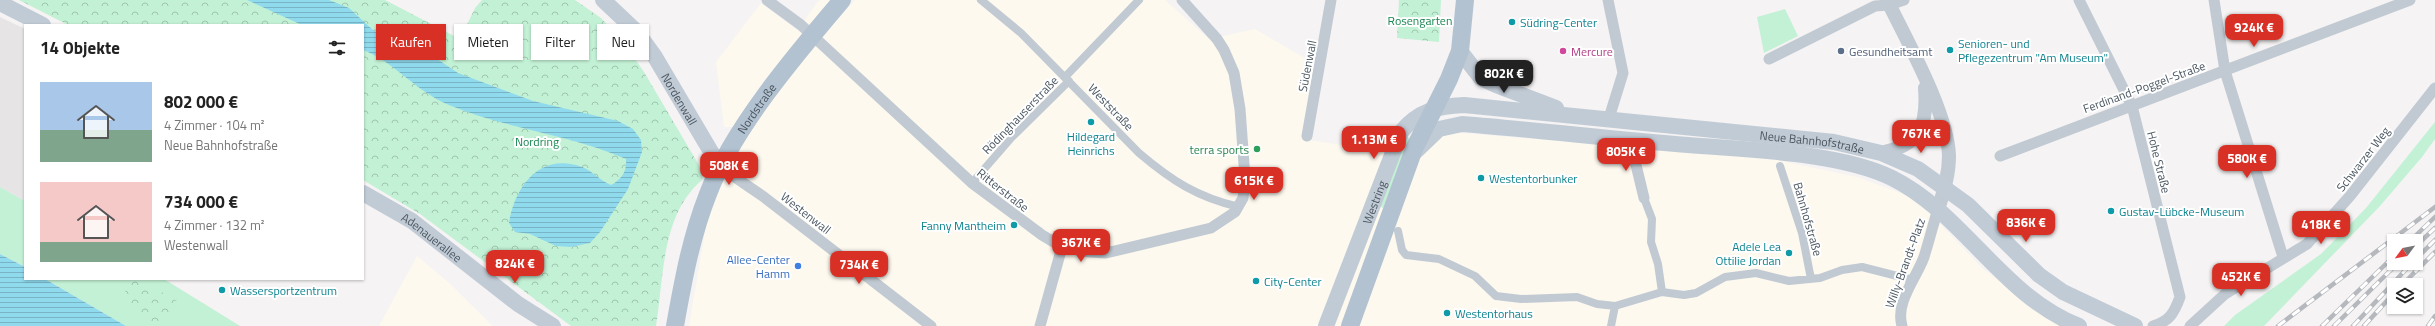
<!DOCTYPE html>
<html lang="de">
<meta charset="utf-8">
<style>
body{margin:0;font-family:"Titillium Web",sans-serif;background:#f2f2f2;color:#222;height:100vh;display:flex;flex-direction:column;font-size:15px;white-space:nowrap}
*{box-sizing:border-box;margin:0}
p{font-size:13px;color:#767676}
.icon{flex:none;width:22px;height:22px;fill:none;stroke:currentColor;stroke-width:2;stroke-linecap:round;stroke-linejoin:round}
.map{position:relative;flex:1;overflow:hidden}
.details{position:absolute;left:24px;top:24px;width:340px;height:256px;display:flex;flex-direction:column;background:#fff;border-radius:0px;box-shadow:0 1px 3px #0004}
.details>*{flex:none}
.guide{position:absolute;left:376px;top:24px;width:380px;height:36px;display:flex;gap:8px}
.needle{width:26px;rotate:238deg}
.controls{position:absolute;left:2387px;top:234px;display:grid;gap:8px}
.controls a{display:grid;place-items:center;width:36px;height:36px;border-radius:0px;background:#fff;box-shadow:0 1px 3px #0004;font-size:20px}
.price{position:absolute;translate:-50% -34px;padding:0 9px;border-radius:8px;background:#d93025;color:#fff;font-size:13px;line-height:26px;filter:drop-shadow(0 1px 2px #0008)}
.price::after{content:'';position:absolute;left:50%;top:24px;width:12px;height:9px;margin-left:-6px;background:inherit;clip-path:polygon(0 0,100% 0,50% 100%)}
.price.active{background:#222;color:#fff}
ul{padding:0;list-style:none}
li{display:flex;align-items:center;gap:12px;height:100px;padding:0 16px}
li span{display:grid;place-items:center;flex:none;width:112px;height:80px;border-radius:0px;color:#555}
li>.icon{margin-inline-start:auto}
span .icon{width:48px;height:48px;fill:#fffc;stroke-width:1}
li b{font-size:17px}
h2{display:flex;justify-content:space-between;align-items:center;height:48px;padding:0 16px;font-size:17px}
.tag{padding:0 14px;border-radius:0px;background:#fff;box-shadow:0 1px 3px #0004;font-size:14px;line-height:36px}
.tag.active{background:#d93025;color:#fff}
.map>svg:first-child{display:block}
</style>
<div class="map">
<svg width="2435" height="326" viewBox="0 0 2435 326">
<defs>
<pattern id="park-crowns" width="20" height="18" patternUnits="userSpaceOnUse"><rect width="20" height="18" fill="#c3f1d5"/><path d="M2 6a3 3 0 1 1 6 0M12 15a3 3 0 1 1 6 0" fill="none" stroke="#a0c6b0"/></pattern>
<pattern id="water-rules" width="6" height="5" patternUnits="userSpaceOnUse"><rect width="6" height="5" fill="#90daee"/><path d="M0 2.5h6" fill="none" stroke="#78b4c4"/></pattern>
</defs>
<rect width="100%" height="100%" fill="#f5f3f3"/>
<path fill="#fdf9ef" d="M 819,0 L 833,0 L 811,26 L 804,21 Z
M 855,0 L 1165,0 L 1209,39 L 1255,29 L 1315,64 L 1302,139 L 1368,149 L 1449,132 L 1762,157 L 1857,177 L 1917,199 L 1983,269 L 2052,320 L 2070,326 L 689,326 L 707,220 L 717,192 L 746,135 L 792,71 Z
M 761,3 L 804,35 L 737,127 L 724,127 L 716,62 Z
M 417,256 L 448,282 L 493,326 L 379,326 Z"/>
<path fill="#e6e4e5" d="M 0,17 L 25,29 L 25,201 L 0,187 Z"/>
<path fill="#c3f1d5" d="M 1785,9 L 1798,36 L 1764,53 L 1757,17 Z
M 2435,122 L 2435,139 L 2422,157 L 2380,206 L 2264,326 L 2224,326 L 2235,315 L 2321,254 L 2366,208 Z
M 1407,136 L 1410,140 L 1383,208 L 1378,205 Z
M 0,187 L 25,201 L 25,267 L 0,254 Z
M 45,279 L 164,279 L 240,326 L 126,326 Z"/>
<path fill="url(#park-crowns)" d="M 19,0 L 385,0 L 460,39 L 475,8 L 482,0 L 575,0 L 601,18 L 622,40 L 644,72 L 703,172 L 702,180 C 661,215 664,277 656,326 L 571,326 L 420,214 L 363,180 L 363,25 L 68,25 Z
M 1399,0 L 1441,0 L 1439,42 L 1397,38 Z
M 132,279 L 139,279 L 177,301 L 164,326 L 157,326 L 119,303 Z"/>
<path fill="url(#water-rules)" d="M 247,0 L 329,0 L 349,8 L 374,31 L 402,39 L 425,51 L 458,73 L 533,101 L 618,121 L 633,129 L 641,140 L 642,152 L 628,189 L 600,232 L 590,243 L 571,247 L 556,246 L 530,234 L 515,232 L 509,223 C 515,186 540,152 582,167 C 593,171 600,181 611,185 C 622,179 627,171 626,159 C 569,134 506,129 449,105 C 415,91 396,63 363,50 L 363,25 L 302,25 Z
M 0,254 L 25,267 L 25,279 L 45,279 L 126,326 L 0,326 Z"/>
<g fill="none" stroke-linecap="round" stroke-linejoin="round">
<path stroke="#c1cad2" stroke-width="8" d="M 981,0 L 1021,33 L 1139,153 C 1172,181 1197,197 1239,207
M 1065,77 L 1139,0
M 1780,166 L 1802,233 L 1811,279
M 972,183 L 1012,137 L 1069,81
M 1644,198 L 1652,219 L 1651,242 L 1658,264 L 1662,292
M 1398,231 L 1402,250 L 1406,255 L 1439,259 L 1475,276 L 1496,296 L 1521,299 L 1577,297 L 1597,304 L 1615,306 L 1662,292 L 1684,295 L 1696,293 L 1725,277 L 1756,273 L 1789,281 L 1820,278 L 1842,270 L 1862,267 L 1913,280
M 1611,326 L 1615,306"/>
<path stroke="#c1cad2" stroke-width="11" d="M 767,0 L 801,25 L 972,183 L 1042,235 L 1062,247 L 1090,252 L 1106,253 L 1211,228 L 1235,212 L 1243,198 L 1245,178 L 1240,109 L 1234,73 L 1224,50 L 1217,39 L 1182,0
M 1608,0 L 1623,73 L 1609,118
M 2079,0 L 2132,106 L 2180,297 C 2174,313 2170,321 2153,326
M 2214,0 L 2225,71 L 2283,257
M 1769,59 L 1875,6 L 1889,5 L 1904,0
M 1307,136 L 1331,0
M 1630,140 L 1644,198
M 2000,156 L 2410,0
M 720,167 L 764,197 L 931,326
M 1040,326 L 1062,247
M 1902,326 C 1895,302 1916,279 1924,257 C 1929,241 1933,225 1938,209
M 2190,326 L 2225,294 L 2307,244 L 2350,196 L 2435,88"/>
<path stroke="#c1cad2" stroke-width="14" d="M 1887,0 C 1906,39 1948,113 1949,156 C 1949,174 1944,192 1938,209
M 1881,153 C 1919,145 1928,127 1925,88"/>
<g stroke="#c1cbd6" stroke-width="16">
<path id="s1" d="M 603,0 L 637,32 L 655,57 L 720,167"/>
<path d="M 0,3 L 43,25"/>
<path d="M 1460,51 L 1481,78 L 1496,85 L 1556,108"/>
<path d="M 1416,151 L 1439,129 L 1462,124 C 1538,130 1613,139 1688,145 C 1748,150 1839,152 1892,178 C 1964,214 2002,296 2079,326"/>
<path id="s2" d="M 363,193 L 412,221 L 518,304 L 553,326"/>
<path id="s3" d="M 1326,326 L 1401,132 C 1418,111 1438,106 1464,105 L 1834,142 L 1881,153 L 1918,169 L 1968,205 L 2039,275 L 2063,292 L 2135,326"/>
</g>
<g stroke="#b3c2d1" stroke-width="18">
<path id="s4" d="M 675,326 C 683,281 691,237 708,194 C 732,129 797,53 842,0"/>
<path d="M 1350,326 L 1414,149 L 1449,79 L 1460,51 L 1465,0"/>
</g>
<g stroke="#b5b8bd" stroke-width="4.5">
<path id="rail" d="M 2410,241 L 2435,217
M 2416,246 L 2435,228
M 2416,259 L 2435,240
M 2402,285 L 2435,252
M 2278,326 L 2435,207
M 2322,326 L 2394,256
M 2334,326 L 2398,263
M 2353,326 L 2412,263
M 2364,326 L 2394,293
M 2428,326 L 2435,316"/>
</g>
<use href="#rail" stroke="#fff" stroke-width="3" stroke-dasharray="9" stroke-linecap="butt"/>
</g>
<g fill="#0f9aa8" stroke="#fff" stroke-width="1.5">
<circle cx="1512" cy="22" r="4"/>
<circle cx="1950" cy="50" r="4"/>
<circle cx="1091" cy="122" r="4"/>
<circle cx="1481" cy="178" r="4"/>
<circle cx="2111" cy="211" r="4"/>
<circle cx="1014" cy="225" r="4"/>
<circle cx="1789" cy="253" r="4"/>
<circle cx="1256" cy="281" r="4"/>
<circle cx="222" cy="290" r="4"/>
<circle cx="1447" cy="313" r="4"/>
</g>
<circle fill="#d1479c" stroke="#fff" stroke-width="1.5" cx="1563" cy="51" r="4"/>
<circle fill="#5c6f8a" stroke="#fff" stroke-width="1.5" cx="1841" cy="51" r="4"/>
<circle fill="#2e9e5b" stroke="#fff" stroke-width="1.5" cx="1257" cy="149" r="4"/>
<circle fill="#3f7fe0" stroke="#fff" stroke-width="1.5" cx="798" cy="266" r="4"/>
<g text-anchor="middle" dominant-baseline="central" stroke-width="4" stroke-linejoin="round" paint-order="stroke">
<g font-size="12" fill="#17864f" stroke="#fff">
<text x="1420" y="20">Rosengarten</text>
<text x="537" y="141">Nordring</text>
</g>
<g font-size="12" fill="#0d838f" stroke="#fff" text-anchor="start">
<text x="1520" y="22">Südring-Center</text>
<text x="1958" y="43">Senioren- und<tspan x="1958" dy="14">Pflegezentrum "Am Museum"</tspan></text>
<text x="1091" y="136" text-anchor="middle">Hildegard<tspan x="1091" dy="14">Heinrichs</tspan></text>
<text x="1489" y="178">Westentorbunker</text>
<text x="2119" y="211">Gustav-Lübcke-Museum</text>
<text x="1006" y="225" text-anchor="end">Fanny Mantheim</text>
<text x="1781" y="246" text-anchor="end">Adele Lea<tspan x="1781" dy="14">Ottilie Jordan</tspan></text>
<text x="1264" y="281">City-Center</text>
<text x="230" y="290">Wassersportzentrum</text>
<text x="1455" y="313">Westentorhaus</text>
</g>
<g font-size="12" fill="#b23c85" stroke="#fff" text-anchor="start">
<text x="1571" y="51">Mercure</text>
</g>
<g font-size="12" fill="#4e5e75" stroke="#fff" text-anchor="start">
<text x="1849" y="51">Gesundheitsamt</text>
</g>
<g font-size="12" fill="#4a5661" stroke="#fff">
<text transform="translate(1307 66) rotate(-79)">Südenwall</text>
<text transform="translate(2144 87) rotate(-20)">Ferdinand-Poggel-Straße</text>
<text stroke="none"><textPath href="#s1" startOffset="126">Nordenwall</textPath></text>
<text transform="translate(1111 107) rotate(46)">Weststraße</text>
<text stroke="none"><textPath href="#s4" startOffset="235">Nordstraße</textPath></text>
<text transform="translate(1020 115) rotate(-46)">Rödinghauserstraße</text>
<text stroke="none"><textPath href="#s3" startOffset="629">Neue Bahnhofstraße</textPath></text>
<text transform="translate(2363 159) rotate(-52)">Schwarzer Weg</text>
<text transform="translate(2159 162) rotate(76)">Hohe Straße</text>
<text transform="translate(1003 190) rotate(38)">Ritterstraße</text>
<text stroke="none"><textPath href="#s3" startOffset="133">Westring</textPath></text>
<text transform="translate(806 213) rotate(38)">Westenwall</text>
<text transform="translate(1808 219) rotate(74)">Bahnhofstraße</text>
<text stroke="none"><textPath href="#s2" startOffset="82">Adenauerallee</textPath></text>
<text transform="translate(1905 263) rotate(-70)">Willy-Brandt-Platz</text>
</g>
<g font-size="12" fill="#27864d" stroke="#fff" text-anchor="end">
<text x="1249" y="149">terra sports</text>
</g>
<g font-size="12" fill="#366cbe" stroke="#fff" text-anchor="end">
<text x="790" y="259">Allee-Center<tspan x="790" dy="14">Hamm</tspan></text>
</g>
</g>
</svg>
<div class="controls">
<a><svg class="needle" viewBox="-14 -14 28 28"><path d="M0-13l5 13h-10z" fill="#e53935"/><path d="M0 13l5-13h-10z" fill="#767676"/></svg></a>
<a><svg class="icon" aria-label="layers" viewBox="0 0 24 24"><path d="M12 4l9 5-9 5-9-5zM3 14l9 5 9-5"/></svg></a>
</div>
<b class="price" style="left:2254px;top:48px">924K €</b>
<b class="price active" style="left:1504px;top:94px">802K €</b>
<b class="price" style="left:1921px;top:154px">767K €</b>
<b class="price" style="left:1374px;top:160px">1.13M €</b>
<b class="price" style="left:1626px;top:172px">805K €</b>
<b class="price" style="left:2247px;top:179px">580K €</b>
<b class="price" style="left:729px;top:186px">508K €</b>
<b class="price" style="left:1254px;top:201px">615K €</b>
<b class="price" style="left:2026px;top:243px">836K €</b>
<b class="price" style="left:2321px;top:245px">418K €</b>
<b class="price" style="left:1081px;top:263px">367K €</b>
<b class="price" style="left:515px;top:284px">824K €</b>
<b class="price" style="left:859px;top:285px">734K €</b>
<b class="price" style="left:2241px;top:297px">452K €</b>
<div class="guide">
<a class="tag active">Kaufen</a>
<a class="tag">Mieten</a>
<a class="tag">Filter</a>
<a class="tag">Neu</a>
</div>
<section class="details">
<h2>14 Objekte<svg class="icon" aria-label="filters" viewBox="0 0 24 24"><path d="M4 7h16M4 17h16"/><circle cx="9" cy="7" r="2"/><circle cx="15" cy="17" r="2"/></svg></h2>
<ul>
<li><span style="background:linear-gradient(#a9c7e8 60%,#7fa58c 0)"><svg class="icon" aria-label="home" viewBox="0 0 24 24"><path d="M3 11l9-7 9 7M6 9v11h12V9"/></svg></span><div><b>802 000 €</b><p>4 Zimmer · 104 m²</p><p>Neue Bahnhofstraße</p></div></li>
<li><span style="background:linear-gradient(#f6c9c9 75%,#7fa58c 0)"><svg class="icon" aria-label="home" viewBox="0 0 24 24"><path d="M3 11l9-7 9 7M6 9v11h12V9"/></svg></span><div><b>734 000 €</b><p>4 Zimmer · 132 m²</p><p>Westenwall</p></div></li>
</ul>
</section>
</div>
